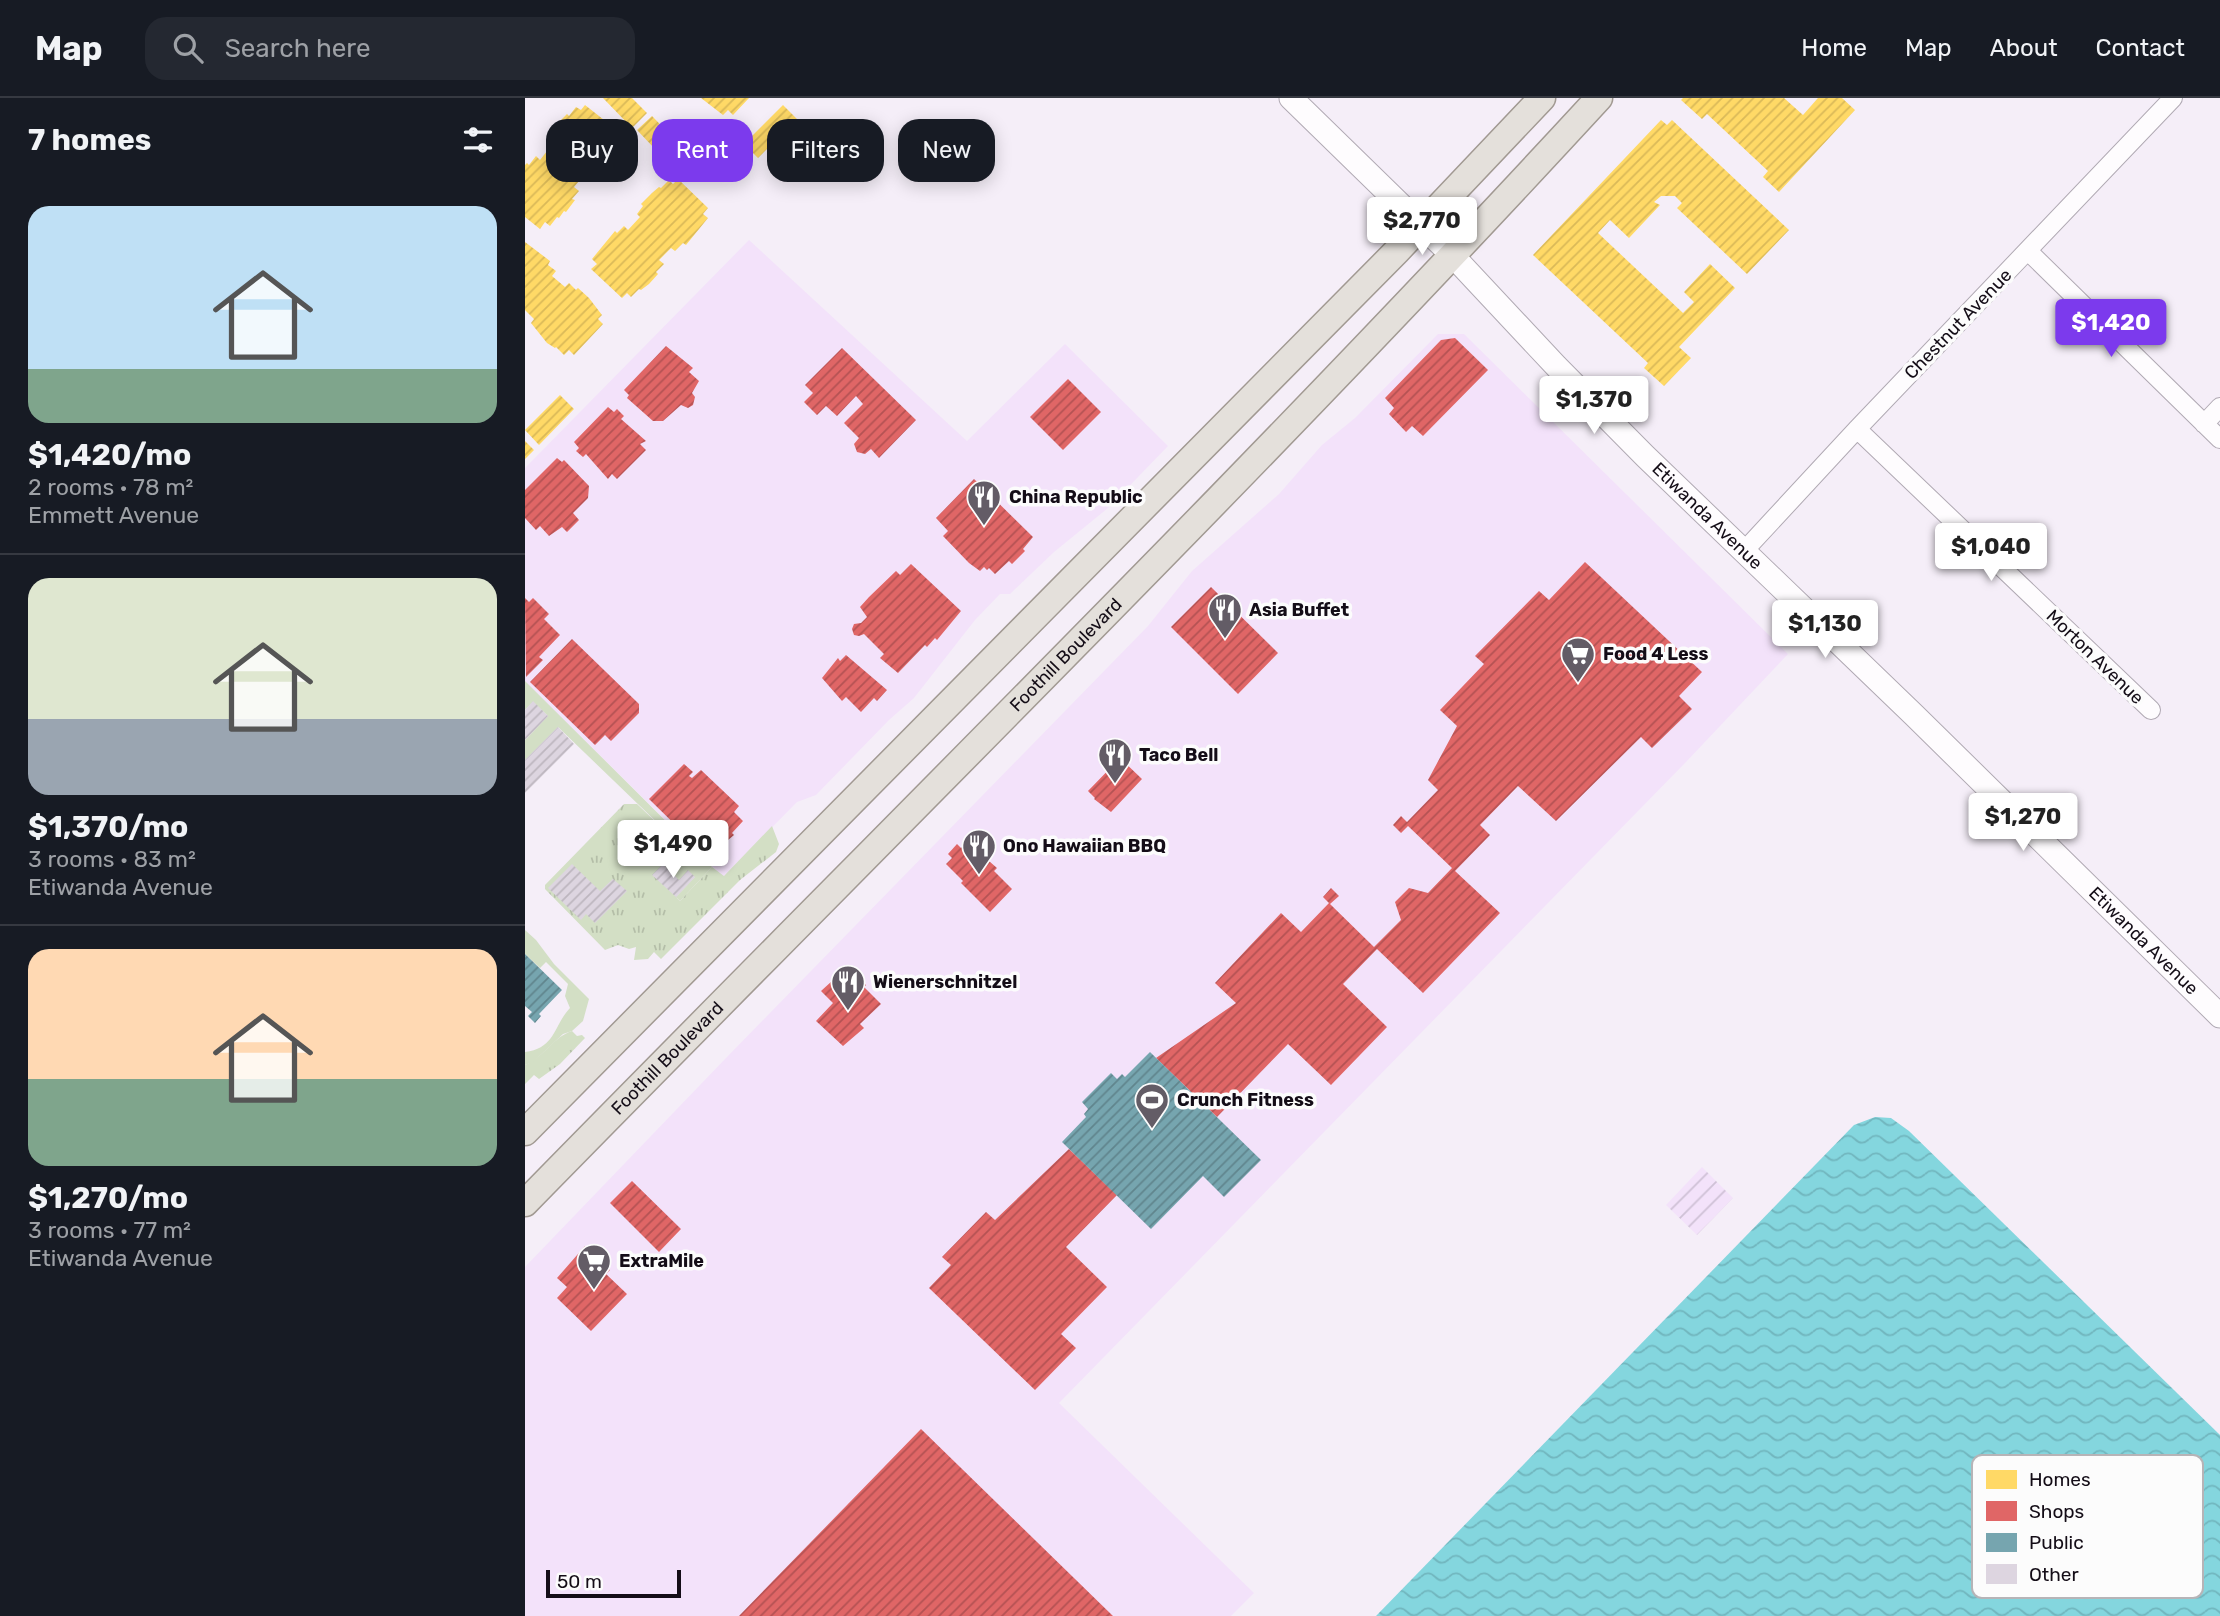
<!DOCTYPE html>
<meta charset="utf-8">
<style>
body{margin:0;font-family:Rubik,sans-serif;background:#242831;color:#f1f3f6;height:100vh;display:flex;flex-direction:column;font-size:26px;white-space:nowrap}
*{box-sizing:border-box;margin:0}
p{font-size:23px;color:#9ea1a6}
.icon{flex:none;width:38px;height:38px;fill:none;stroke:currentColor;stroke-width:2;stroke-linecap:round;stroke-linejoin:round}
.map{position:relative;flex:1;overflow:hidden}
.side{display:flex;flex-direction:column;background:#171b24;width:525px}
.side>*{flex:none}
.top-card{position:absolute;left:21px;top:21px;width:665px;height:63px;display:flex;gap:14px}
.scale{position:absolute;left:21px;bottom:18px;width:135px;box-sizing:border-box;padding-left:7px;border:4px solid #140d17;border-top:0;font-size:19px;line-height:24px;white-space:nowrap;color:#140d17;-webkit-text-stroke:5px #fcfcfc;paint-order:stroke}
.price{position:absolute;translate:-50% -60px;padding:0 16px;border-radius:7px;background:#fff;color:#222;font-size:23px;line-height:46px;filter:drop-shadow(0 2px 4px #0008)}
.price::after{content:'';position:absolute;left:50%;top:42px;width:21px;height:16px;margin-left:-10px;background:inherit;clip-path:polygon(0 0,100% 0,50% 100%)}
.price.on{background:#7c3aed;color:#fff}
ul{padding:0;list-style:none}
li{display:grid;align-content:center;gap:14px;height:371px;padding:0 28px}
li+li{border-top:2px solid #363941}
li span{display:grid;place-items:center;height:217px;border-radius:21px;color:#555}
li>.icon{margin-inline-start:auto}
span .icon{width:126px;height:126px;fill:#fffc;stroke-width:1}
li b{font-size:30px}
h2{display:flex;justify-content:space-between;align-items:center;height:84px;padding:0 28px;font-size:30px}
.chip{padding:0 24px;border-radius:21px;background:#171b24;box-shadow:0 4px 18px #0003;font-size:24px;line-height:63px}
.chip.on{background:#7c3aed;color:#fff}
header{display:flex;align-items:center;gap:42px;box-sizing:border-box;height:98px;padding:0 35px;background:#171b24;border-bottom:2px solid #363941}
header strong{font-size:33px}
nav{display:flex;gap:38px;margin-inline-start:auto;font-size:24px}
.search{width:490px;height:63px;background:#242831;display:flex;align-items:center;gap:18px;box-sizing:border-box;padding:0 24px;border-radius:21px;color:#9ea1a6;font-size:26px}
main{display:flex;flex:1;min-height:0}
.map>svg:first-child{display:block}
</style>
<header>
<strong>Map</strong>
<div class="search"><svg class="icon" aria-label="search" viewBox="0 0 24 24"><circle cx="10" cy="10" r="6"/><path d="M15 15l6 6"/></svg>Search here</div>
<nav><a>Home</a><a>Map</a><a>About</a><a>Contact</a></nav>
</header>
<main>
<section class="side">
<h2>7 homes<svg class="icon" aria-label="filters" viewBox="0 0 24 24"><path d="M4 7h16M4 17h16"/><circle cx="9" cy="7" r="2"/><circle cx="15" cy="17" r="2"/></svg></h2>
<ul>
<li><span style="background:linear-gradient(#bfe0f5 75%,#7fa58c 0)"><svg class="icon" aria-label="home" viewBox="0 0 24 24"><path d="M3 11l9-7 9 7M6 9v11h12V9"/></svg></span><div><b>$1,420/mo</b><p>2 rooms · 78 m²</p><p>Emmett Avenue</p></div></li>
<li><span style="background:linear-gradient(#dfe7d0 65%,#9aa5b1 0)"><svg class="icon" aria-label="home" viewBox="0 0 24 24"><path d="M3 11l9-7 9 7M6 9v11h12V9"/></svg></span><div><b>$1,370/mo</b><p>3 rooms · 83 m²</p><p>Etiwanda Avenue</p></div></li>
<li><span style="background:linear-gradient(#ffd9b3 60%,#7fa58c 0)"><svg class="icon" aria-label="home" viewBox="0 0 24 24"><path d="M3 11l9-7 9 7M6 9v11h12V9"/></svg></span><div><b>$1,270/mo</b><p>3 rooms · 77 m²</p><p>Etiwanda Avenue</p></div></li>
</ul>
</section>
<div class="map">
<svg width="1695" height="1518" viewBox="0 0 1695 1518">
<defs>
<pattern id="industrial-furrows" width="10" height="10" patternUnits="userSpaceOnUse" patternTransform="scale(1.75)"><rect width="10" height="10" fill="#f3e2fa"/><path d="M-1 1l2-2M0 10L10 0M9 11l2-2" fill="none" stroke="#cfc1d6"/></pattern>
<pattern id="grass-tufts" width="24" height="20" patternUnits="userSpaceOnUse" patternTransform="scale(1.75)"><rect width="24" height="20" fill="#d3dfc5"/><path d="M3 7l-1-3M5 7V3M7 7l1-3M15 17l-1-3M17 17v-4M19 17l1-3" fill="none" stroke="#b4bea8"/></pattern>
<pattern id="water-waves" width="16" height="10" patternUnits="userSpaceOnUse" patternTransform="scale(1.75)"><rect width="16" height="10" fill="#84d6de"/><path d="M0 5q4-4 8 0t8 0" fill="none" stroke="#71b6be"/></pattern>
<pattern id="homes-hatch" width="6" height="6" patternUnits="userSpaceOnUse" patternTransform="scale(1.75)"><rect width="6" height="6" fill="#ffd966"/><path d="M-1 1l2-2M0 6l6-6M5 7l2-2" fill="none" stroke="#dab958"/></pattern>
<pattern id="shops-hatch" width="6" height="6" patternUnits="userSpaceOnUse" patternTransform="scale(1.75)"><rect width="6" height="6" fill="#e06666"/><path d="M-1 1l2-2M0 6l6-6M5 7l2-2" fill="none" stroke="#b45253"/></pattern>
<pattern id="public-hatch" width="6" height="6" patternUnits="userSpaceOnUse" patternTransform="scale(1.75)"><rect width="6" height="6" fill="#76a5af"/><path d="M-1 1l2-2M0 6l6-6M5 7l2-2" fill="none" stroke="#60858d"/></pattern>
<pattern id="building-hatch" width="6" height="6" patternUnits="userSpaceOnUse" patternTransform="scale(1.75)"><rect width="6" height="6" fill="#ddd5e0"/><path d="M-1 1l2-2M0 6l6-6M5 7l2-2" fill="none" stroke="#bdb6bf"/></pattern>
</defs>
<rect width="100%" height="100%" fill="#f5eef8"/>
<path fill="#f3e2fa" d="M 224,142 L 442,343 L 540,246 L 643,348 L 583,410 L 529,454 L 485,496 L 475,496 L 450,522 L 389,600 L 364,622 L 291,697 L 272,704 L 198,779 L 0,583 L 0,370 Z
M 913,236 L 939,236 L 1263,556 L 1161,664 L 534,1305 L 729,1495 L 706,1518 L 0,1518 L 0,1169 L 201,960 L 623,528 L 667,473 L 754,396 L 797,347 L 830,320 Z"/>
<path fill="url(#industrial-furrows)" d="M 1177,1069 L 1208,1100 L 1172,1137 L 1141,1107 Z"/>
<path fill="url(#grass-tufts)" d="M 99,706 L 112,706 L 171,762 L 170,779 L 151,799 L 155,803 L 187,769 L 199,778 L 247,728 L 254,746 L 251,754 L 215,782 L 136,861 L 129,854 L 123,861 L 109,862 L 111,849 L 104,851 L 93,847 L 80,852 L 20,791 L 20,787 Z
M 47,933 L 52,938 L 57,937 L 60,940 L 35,966 L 14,981 L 9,977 L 0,986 L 0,967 C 18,960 28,939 47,933 Z"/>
<path fill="#d3dfc5" d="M 0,583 L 187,769 L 155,803 L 151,799 L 170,779 L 163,772 L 171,762 L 33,629 L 0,662 L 0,642 L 23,618 L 8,604 L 0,612 Z
M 0,832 L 11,842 L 29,866 L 64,901 L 58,923 L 47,933 L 38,936 L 8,964 L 0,967 L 0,954 C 31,950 28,928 45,910 L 40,898 L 43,886 L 21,864 L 15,870 L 0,856 Z"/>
<path fill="url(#water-waves)" d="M 1350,1019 L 1366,1020 L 1384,1033 L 1695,1337 L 1695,1518 L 851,1518 L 1329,1027 Z"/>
<path fill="url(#homes-hatch)" d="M 78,0 L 107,0 L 122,15 L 107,30 Z
M 176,0 L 224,0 L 208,17 L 203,12 L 198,17 Z
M 1158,0 L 1259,0 L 1278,17 L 1293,0 L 1317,0 L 1330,12 L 1254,94 L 1238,79 L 1243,73 L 1182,16 L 1177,21 L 1156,2 Z
M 60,7 L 93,33 L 88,39 L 93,43 L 74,71 L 71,70 L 65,78 L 60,76 L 49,89 L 54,93 L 47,101 L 50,102 L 41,114 L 39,113 L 34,120 L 32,119 L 25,128 L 20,124 L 15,131 L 0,119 L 0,67 L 2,65 L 4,67 L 11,58 L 15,62 L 26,48 L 22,45 L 28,37 L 26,35 L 35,23 L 42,16 L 44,18 L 51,9 L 56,12 Z
M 258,7 L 272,21 L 233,60 L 219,46 Z
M 127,18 L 162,54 L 147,69 L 112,32 Z
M 1136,22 L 1142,27 L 1147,22 L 1264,132 L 1222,176 L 1152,110 L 1157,105 L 1150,98 L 1136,98 L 1129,104 L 1135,107 L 1104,140 L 1085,122 L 1073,135 L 1158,215 L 1169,204 L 1159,194 L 1185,166 L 1210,190 L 1154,249 L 1166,260 L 1139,288 L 1119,270 L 1123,265 L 1008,157 Z
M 153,81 L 183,110 L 178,116 L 183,120 L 161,147 L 158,145 L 150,153 L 146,150 L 134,162 L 139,166 L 131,174 L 133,176 L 124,186 L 116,192 L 114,191 L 106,199 L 102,195 L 97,200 L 66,171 L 72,166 L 67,161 L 90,133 L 92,135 L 99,128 L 103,132 L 115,119 L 112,116 L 118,108 L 116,106 L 127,95 L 134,89 L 136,90 L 144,82 L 148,86 Z
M 0,144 L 25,163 L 23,167 L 31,173 L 27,178 L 40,189 L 44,185 L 51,192 L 53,190 L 64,200 L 77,217 L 73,221 L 78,226 L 49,257 L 44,252 L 39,257 L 31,249 L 30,250 L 22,245 L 6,225 L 9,221 L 0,212 Z
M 35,297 L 49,311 L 14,347 L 0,332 Z
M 0,343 L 9,352 L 0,361 Z"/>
<path fill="url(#shops-hatch)" d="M 930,240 L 963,272 L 898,338 L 887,328 L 881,334 L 864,316 L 869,310 L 860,300 L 916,242 Z
M 141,248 L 168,270 L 164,274 L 174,283 L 167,295 L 170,299 L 168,307 L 163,310 L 156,307 L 138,323 L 128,323 L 102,300 L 104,297 L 99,292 Z
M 317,250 L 391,322 L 354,360 L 346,351 L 340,356 L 332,354 L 329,346 L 334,340 L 319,325 L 338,306 L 331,298 L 312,318 L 301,308 L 292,317 L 279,304 L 288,295 L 280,287 Z
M 543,281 L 576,314 L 538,352 L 505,319 Z
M 83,309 L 89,314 L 92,311 L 99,318 L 96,321 L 121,343 L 115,346 L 121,352 L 92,381 L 87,376 L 83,381 L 61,356 L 58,359 L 51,353 L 54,350 L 49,344 Z
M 32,360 L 37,364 L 39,362 L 64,388 L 63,400 L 48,415 L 54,422 L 42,434 L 37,429 L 24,438 L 15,428 L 11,432 L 0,420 L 0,392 Z
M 449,381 L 508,439 L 498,451 L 500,453 L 487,466 L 484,463 L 470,476 L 464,470 L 462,472 L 459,469 L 455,473 L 444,465 L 418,438 L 423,433 L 411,420 Z
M 1060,464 L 1177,574 L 1154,598 L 1167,611 L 1127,650 L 1116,639 L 1031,723 L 993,688 L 955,727 L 965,737 L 930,773 L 975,815 L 898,895 L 852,851 L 818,886 L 862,929 L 806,987 L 763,946 L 692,1019 L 631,960 L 711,905 L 690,885 L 756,815 L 776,834 L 804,805 L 798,799 L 806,790 L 814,798 L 805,806 L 849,849 L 876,822 L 870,804 L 884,790 L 903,795 L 927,770 L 883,728 L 876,735 L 868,727 L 876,718 L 882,724 L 913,692 L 903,682 L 932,628 L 915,612 L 959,566 L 950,558 L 1014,493 L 1024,502 Z
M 386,466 L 436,513 L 412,542 L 410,540 L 402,549 L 400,547 L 373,575 L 355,560 L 359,556 L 339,536 L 334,538 L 329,537 L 327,531 L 329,526 L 336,525 L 342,519 L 335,509 L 344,499 L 371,473 L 375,477 Z
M 686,489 L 753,555 L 713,596 L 646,529 Z
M 0,500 L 4,504 L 8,500 L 24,516 L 19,521 L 35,537 L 14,559 L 18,562 L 1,579 Z
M 47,541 L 114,606 L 114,615 L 86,643 L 80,637 L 70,647 L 5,584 Z
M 321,557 L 362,592 L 352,603 L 349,600 L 336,614 L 321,599 L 317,603 L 297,580 L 313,560 L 315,563 Z
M 595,660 L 617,681 L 586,714 L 569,701 L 570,700 L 563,693 Z
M 159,666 L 168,674 L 164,678 L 167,680 L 176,672 L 214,708 L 209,714 L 218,723 L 207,735 L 209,737 L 183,759 L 124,701 Z
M 442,744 L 472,770 L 469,773 L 487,791 L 465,814 L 436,785 L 438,783 L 421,766 L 427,760 L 423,756 L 432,746 L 436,750 Z
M 322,872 L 334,884 L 336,882 L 341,887 L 339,889 L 356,906 L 335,926 L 339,930 L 318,948 L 291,923 L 308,905 L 296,893 L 307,883 L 309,885 Z
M 544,1051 L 592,1097 L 541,1149 L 582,1189 L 536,1236 L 551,1250 L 510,1292 L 404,1190 L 426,1167 L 417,1159 L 461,1114 L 470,1122 Z
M 107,1083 L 156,1131 L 134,1154 L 85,1105 Z
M 60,1148 L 85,1172 L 81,1176 L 102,1196 L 66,1233 L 32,1200 L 42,1189 L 32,1180 Z
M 396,1331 L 588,1518 L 214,1518 Z"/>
<path fill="url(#public-hatch)" d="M 0,856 L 37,892 L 14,916 L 16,918 L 10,925 L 3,918 L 7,914 L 0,908 Z
M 625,954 L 736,1062 L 699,1099 L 678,1078 L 626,1131 L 537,1044 L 561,1019 L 559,1016 L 563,1011 L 557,1004 L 586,975 L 592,981 L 597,976 L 600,979 Z"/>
<path fill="url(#building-hatch)" d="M 8,603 L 23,618 L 0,642 L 0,612 Z
M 33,629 L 49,646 L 0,695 L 0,662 Z
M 47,766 L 75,793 L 88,781 L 102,793 L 70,825 L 61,816 L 56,822 L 23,790 Z
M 138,766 L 154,782 L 163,772 L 170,779 L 151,799 L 127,777 Z"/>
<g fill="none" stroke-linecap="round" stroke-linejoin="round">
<g stroke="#b0a9b3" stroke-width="20">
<path id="minor" d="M 1503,153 L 1695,341
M 1679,326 L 1695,309
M 1332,331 L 1626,612
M 1219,453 L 1332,331 L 1648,0"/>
</g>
<g stroke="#b0a9b3" stroke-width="25">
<g id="secondary">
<path id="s1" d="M 766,0 L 928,158 L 1031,268 L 1120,358 L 1389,617 L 1695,918"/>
</g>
</g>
<g stroke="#a19992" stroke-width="29">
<g id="primary">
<path d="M 0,1034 L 872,153 L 1017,0"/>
<path id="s2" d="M 0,1105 C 359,738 726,378 1074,0"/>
</g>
</g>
<use href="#minor" stroke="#fefcfe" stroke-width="18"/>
<use href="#secondary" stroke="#fefcfe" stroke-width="23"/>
<use href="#primary" stroke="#e4e0db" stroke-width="26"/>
</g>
<defs>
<g id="restaurant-pin" transform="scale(1.75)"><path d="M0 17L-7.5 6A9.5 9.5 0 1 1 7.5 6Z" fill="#635c66" stroke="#fcfcfc"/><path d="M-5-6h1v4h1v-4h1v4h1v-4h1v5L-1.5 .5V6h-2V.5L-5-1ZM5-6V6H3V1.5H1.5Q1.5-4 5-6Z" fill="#fff"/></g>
<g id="supermarket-pin" transform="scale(1.75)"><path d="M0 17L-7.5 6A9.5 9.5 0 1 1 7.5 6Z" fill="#635c66" stroke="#fcfcfc"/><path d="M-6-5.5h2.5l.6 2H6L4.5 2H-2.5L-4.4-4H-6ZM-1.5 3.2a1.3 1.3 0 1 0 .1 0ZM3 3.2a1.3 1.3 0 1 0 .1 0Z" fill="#fff"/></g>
<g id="stadium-pin" transform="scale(1.75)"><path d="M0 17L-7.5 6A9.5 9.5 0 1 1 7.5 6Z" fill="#635c66" stroke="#fcfcfc"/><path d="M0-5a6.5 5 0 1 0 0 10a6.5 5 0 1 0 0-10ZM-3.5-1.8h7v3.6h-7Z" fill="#fff"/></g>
</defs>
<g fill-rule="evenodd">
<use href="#restaurant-pin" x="459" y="399"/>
<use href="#restaurant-pin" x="700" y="512"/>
<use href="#supermarket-pin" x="1053" y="556"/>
<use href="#restaurant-pin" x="590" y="657"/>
<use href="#restaurant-pin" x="454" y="748"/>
<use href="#restaurant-pin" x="323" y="884"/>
<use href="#stadium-pin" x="627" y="1002"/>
<use href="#supermarket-pin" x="69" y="1163"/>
</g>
<g text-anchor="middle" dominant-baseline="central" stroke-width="7" stroke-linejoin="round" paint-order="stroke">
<g font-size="18" fill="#140d17" stroke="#fcfcfc">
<text transform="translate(1433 226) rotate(-46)">Chestnut Avenue</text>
<text stroke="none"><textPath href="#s1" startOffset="590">Etiwanda Avenue</textPath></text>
<text stroke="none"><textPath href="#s2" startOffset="770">Foothill Boulevard</textPath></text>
<text transform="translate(1570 559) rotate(44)">Morton Avenue</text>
<text stroke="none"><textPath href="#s1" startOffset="1199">Etiwanda Avenue</textPath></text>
<text stroke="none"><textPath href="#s2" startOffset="203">Foothill Boulevard</textPath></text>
</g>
<g font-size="18" font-weight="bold" fill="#140d17" stroke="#fcfcfc" text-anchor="start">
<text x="484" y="399">China Republic</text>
<text x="724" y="512">Asia Buffet</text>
<text x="1078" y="556">Food 4 Less</text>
<text x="614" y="657">Taco Bell</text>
<text x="478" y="748">Ono Hawaiian BBQ</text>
<text x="348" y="884">Wienerschnitzel</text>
<text x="652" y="1002">Crunch Fitness</text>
<text x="94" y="1163">ExtraMile</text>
</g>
</g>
<rect x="1447" y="1357" width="231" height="143" rx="10" fill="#fcfcfc" stroke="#b6b4b7" stroke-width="2"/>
<rect x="1461" y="1372" width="31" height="19" fill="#ffd966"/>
<rect x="1461" y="1403" width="31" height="20" fill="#e06666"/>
<rect x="1461" y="1435" width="31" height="19" fill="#76a5af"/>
<rect x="1461" y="1466" width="31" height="20" fill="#ddd5e0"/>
<g font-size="19" fill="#140d17">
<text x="1504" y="1388">Homes</text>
<text x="1504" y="1420">Shops</text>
<text x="1504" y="1451">Public</text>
<text x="1504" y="1483">Other</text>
</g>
</svg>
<div class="scale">50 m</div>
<b class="price" style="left:897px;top:159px">$2,770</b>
<b class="price on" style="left:1586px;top:261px">$1,420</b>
<b class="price" style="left:1069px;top:338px">$1,370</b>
<b class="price" style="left:1466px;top:485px">$1,040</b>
<b class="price" style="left:1300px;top:562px">$1,130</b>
<b class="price" style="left:1498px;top:755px">$1,270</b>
<b class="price" style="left:148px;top:782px">$1,490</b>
<div class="top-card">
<a class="chip">Buy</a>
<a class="chip on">Rent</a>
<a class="chip">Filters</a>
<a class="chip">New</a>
</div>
</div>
</main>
